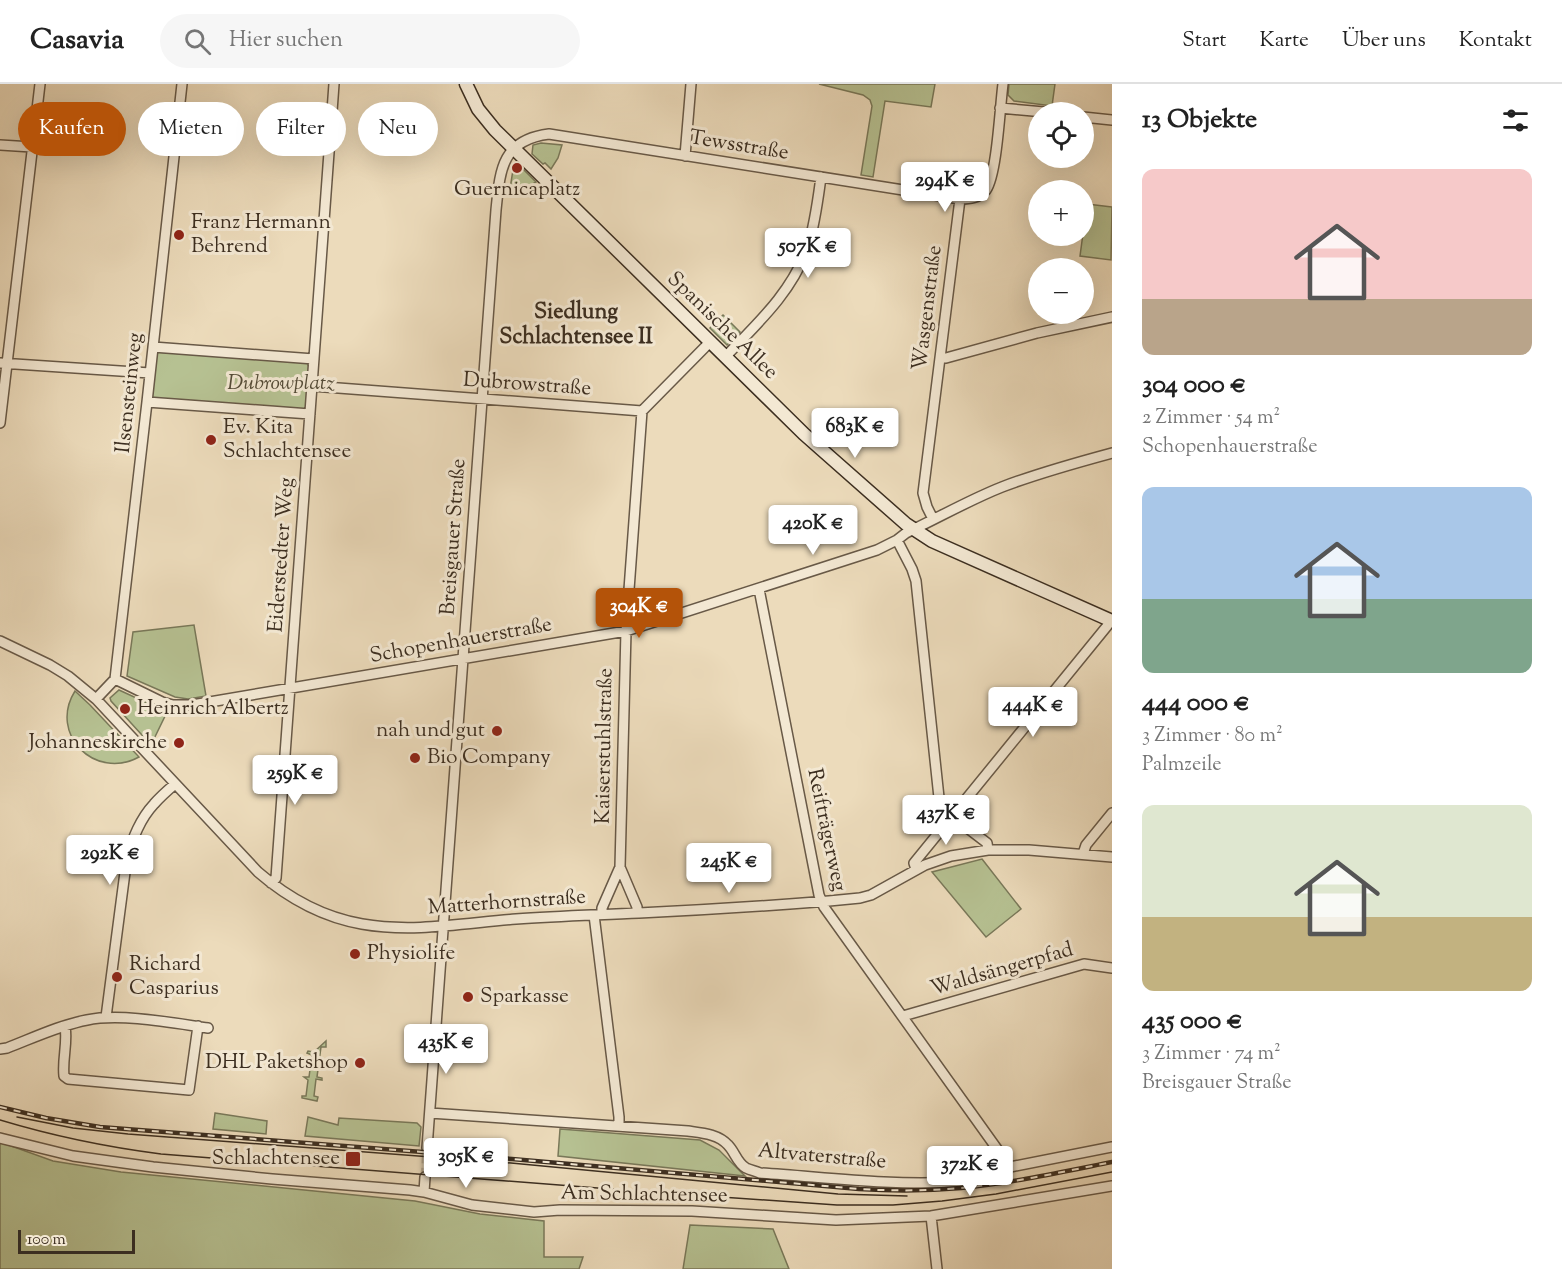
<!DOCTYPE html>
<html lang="de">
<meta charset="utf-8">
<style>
body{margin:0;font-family:"Sorts Mill Goudy",serif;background:#f6f6f6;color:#222;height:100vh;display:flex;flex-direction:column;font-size:22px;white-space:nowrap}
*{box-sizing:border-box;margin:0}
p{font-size:20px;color:#767676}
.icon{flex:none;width:33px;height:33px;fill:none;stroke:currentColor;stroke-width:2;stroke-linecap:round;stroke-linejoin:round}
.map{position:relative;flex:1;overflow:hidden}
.side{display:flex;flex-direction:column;background:#fff;width:450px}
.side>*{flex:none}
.top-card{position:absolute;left:18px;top:18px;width:570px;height:54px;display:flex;gap:12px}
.tools{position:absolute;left:1028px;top:18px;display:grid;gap:12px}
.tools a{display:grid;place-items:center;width:66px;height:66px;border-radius:50%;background:#fff;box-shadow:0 6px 24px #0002;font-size:30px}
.scale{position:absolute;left:18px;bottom:15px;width:117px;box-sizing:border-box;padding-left:6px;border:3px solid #3c2e20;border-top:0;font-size:16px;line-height:21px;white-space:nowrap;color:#3c2e20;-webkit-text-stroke:4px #f3e8d3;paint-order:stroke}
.price{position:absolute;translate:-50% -51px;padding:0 14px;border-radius:6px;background:#fff;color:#222;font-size:20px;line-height:39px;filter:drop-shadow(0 2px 3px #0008)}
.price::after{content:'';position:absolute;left:50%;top:36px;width:18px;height:14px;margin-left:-9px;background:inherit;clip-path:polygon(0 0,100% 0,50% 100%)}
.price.current{background:#b45309;color:#fff}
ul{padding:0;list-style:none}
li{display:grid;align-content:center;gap:12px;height:318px;padding:0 30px}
li span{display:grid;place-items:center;height:186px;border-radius:12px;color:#555}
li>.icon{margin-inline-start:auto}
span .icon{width:108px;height:108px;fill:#fffc;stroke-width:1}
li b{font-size:26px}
h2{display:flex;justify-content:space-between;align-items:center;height:72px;padding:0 30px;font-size:26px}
.chip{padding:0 21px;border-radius:27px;background:#fff;box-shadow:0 6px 24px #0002;font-size:21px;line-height:54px}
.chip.current{background:#b45309;color:#fff}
header{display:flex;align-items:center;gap:36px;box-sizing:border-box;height:84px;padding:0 30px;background:#fff;border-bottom:2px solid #e0e0e0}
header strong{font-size:28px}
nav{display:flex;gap:33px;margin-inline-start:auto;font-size:21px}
.search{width:420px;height:54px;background:#f6f6f6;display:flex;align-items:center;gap:15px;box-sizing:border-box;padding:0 21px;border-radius:33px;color:#767676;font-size:22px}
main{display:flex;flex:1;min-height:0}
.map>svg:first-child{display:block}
</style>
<header>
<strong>Casavia</strong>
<div class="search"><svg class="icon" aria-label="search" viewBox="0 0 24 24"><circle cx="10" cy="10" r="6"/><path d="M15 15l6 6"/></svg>Hier suchen</div>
<nav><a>Start</a><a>Karte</a><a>Über uns</a><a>Kontakt</a></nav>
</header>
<main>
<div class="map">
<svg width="1112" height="1185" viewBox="0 0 1112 1185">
<rect width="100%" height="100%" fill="#ecdbbb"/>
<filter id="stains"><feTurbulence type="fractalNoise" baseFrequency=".00333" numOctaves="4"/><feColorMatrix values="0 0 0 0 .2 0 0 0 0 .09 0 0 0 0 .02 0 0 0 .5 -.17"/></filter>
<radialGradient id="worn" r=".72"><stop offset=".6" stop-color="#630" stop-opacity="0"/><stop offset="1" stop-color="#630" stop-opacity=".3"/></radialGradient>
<path fill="#b6c192" stroke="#797859" stroke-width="1.5" d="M 819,0 L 935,0 L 931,23 L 885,17 L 873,93 L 861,91 L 872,22 L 870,16 L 863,11 Z
M 1009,0 L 1055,0 L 1052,22 L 1014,17 L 1008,11 Z
M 541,59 L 562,61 L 558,74 L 551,85 L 545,79 L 543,80 L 532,70 L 533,61 Z
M 513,86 L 524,86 L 536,98 L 521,107 L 509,111 Z
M 1087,120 L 1112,123 L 1111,176 L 1080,172 Z
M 723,231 L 740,248 L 727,261 L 710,244 Z
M 157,268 L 307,279 L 309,283 L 306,325 L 302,327 L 151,314 Z
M 194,541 L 206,612 L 188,615 L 175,613 L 127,592 L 133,548 Z
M 119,606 L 167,628 L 151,661 L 111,617 L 110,614 Z
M 75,607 L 90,621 L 139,673 C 95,697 48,650 75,607 Z
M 982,775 L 1021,825 L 986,853 L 932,788 Z
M 326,957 L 326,963 L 321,963 L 317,993 L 322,994 L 322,996 L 316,995 L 314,1012 L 318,1013 L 317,1017 L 302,1014 L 302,1012 L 306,1012 L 308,996 L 304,993 L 309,993 L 312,971 L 307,969 L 308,967 L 314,968 Z
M 215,1029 L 267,1037 L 266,1050 L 213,1045 Z
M 308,1033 L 338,1041 L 339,1034 L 417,1039 L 421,1043 L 419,1062 L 305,1052 Z
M 560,1045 L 700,1056 L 719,1066 L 745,1092 L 558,1072 Z
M 0,1058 L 53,1077 L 121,1088 L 415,1117 L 480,1130 L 544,1137 L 544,1173 L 583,1173 L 579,1185 L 0,1185 Z
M 690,1141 L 773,1145 L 789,1185 L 683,1185 Z"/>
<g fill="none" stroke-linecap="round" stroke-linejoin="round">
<path stroke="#c9b89c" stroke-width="9" stroke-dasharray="9 4.5" stroke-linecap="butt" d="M 425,1093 L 427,1064"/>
<g stroke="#685947" stroke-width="12">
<path id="street" d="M 1000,24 L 1044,28
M 1083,33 L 1112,36
M 0,61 L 32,63
M 685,72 L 691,0
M 153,263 L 314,275
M 726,272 C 758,239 793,207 808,162 C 815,140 818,115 821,93
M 940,274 L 946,274 L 1037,249 L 1112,233
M 0,279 L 150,289
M 312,302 L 642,327 L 711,257
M 147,318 L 310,330
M 0,339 L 40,0
M 933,435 L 927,423 L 923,409 L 960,115
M 897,456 L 912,485 L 916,497 L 940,723 L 987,759 L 988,766
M 759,505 L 819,811 L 824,823 L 1010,1083
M 0,557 L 50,581 L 68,592 L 96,615 L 258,788 C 288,814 322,833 362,840 C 413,849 465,839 516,835 C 557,832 598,831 639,829 C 702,826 766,822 829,817 L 860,814 L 871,811 L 925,781 L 951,772 L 988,766 L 1029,766 L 1112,773
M 115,595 L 162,618 L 173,621 L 192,621 L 626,547 L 877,466 L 897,456 L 906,449 C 938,434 969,416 1002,403 C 1038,389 1075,379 1112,369
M 96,615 L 115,595 L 147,318 L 182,0
M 1083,770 L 1086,761 L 1112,729
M 620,783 L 637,823 L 637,829
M 916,785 L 914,779 L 1112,536
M 271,799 L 276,794 L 334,0
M 602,830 L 602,824 L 620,783 L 626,547 L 642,327
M 594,831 L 619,1033 L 619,1042
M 903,932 L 1084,880 L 1112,884
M 106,933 L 127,773 C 133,754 140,735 154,720 C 160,713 168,706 175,700
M 65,942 C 68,959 62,975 64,992 L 68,995 L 189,1006 L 198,942
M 0,965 L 7,964 C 33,954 60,941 87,936 C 121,929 173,939 208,944
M 430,1029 L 688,1047 C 702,1049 718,1050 728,1061 C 735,1068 737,1079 746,1084 C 750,1086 755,1087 760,1089 C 824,1093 890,1102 955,1098 C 971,1096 986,1094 1002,1092 L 1005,1090 L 1010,1083 L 1112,1063
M 0,1054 L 73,1072 L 153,1083 L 272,1095 L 410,1106 L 424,1108 L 472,1121 L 534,1128 L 560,1126 L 692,1127 L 836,1136 L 931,1132 L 1112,1102
M 427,1064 L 496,126 C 500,87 501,56 549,50 L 960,115 C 970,115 979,114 986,106 C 997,91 1000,22 1003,0
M 424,1108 L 425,1093
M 931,1132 L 937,1185"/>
</g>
<g stroke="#3c2e20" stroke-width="15">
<path id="secondary" d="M 466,0 L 478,25 L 495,46 L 804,350 L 906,440 L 932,457 L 1112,537"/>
</g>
<use href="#street" stroke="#f3e8d3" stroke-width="9"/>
<use href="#secondary" stroke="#f3e8d3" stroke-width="12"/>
<path stroke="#3c2e20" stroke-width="1.5" d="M 17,1033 L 73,1044 L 128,1050 L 511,1079 L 838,1110 L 907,1112
M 0,1036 C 53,1052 106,1063 161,1070 L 649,1108 L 837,1121 L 893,1121 L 942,1117 L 996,1110 L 1112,1088"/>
<g stroke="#3c2e20" stroke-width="4.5">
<path id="rail" d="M 0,1023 L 46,1034 L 100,1043 L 512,1075 L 859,1105 C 893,1107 927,1107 961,1104 C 1012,1099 1062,1088 1112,1078"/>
</g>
<use href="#rail" stroke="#f3e8d3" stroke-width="2" stroke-dasharray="7" stroke-linecap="butt"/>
</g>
<g fill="#8f2418" stroke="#f3e8d3" stroke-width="2">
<circle cx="517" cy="84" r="6"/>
<circle cx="179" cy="151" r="6"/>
<circle cx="211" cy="356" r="6"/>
<circle cx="125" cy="625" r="6"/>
<circle cx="497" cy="647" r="6"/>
<circle cx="179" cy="659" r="6"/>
<circle cx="415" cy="674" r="6"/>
<circle cx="355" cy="870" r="6"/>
<circle cx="117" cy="893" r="6"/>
<circle cx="468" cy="913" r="6"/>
<circle cx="360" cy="979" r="6"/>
<rect x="345" y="1067" width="16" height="16" rx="3"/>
</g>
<g text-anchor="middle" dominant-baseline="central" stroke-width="6" stroke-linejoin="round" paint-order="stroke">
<g font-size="21" fill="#3c2e20" stroke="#f3e8d3">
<text transform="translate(739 62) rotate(9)">Tewsstraße</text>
<text transform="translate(928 224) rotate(-83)">Wasgenstraße</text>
<text transform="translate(722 242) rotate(44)">Spanische Allee</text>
<text transform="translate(527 301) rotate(4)">Dubrowstraße</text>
<text transform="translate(130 309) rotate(-84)">Ilsensteinweg</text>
<text transform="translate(454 453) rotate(-86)">Breisgauer Straße</text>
<text transform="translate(282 471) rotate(-86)">Eiderstedter Weg</text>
<text transform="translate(461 557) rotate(-10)">Schopenhauerstraße</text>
<text transform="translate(605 662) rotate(-89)">Kaiserstuhlstraße</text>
<text transform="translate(826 746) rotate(78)">Reifträgerweg</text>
<text transform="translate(507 819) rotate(-4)">Matterhornstraße</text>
<text transform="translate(1002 886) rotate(-16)">Waldsängerpfad</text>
<text transform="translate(822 1073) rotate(5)">Altvaterstraße</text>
<text transform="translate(644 1111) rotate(1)">Am Schlachtensee</text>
</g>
<g font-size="21" fill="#3c2e20" stroke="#f3e8d3" text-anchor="start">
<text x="517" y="106" text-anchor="middle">Guernicaplatz</text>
<text x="191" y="139">Franz Hermann<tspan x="191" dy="24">Behrend</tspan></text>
<text x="223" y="344">Ev. Kita<tspan x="223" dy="24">Schlachtensee</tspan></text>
<text x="137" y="625">Heinrich Albertz</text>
<text x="485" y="647" text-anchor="end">nah und gut</text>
<text x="167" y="659" text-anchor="end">Johanneskirche</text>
<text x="427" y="674">Bio Company</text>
<text x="367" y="870">Physiolife</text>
<text x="129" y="881">Richard<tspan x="129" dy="24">Casparius</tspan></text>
<text x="480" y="913">Sparkasse</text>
<text x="348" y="979" text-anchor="end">DHL Paketshop</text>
<text x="340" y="1075" text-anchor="end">Schlachtensee</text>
</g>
<g font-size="21" font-style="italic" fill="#544b37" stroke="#f3e8d3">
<text x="281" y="300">Dubrowplatz</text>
</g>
<g font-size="22" font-weight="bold" fill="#3c2e20" stroke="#f3e8d3">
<text x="576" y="229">Siedlung<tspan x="576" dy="25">Schlachtensee II</tspan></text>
</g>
</g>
<rect width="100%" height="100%" filter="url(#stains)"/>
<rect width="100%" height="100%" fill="url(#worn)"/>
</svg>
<div class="tools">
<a><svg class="icon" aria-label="locate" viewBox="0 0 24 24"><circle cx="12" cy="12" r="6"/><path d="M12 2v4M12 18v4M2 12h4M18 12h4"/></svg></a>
<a>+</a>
<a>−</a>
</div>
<div class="scale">100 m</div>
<b class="price" style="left:945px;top:129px">294K €</b>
<b class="price" style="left:808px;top:195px">507K €</b>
<b class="price" style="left:855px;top:375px">683K €</b>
<b class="price" style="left:813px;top:472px">420K €</b>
<b class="price current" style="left:639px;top:555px">304K €</b>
<b class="price" style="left:1033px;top:654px">444K €</b>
<b class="price" style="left:295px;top:722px">259K €</b>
<b class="price" style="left:946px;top:762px">437K €</b>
<b class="price" style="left:110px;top:802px">292K €</b>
<b class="price" style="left:729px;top:810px">245K €</b>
<b class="price" style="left:446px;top:991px">435K €</b>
<b class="price" style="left:466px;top:1105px">305K €</b>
<b class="price" style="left:970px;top:1113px">372K €</b>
<div class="top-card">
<a class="chip current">Kaufen</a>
<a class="chip">Mieten</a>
<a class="chip">Filter</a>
<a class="chip">Neu</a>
</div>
</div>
<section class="side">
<h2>13 Objekte<svg class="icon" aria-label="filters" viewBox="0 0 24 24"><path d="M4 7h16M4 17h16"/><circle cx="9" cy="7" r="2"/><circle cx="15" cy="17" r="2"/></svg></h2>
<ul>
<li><span style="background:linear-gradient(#f6c9c9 70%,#b9a48a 0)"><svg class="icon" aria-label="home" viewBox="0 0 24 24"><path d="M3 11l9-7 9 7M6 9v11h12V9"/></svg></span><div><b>304 000 €</b><p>2 Zimmer · 54 m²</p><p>Schopenhauerstraße</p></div></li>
<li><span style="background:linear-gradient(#a9c7e8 60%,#7fa58c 0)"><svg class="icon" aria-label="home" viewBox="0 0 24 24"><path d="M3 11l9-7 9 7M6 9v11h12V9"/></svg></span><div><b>444 000 €</b><p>3 Zimmer · 80 m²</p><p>Palmzeile</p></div></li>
<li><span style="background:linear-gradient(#dfe7d0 60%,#c2b280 0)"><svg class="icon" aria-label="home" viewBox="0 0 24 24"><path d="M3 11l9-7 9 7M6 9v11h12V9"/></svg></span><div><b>435 000 €</b><p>3 Zimmer · 74 m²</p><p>Breisgauer Straße</p></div></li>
</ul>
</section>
</main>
